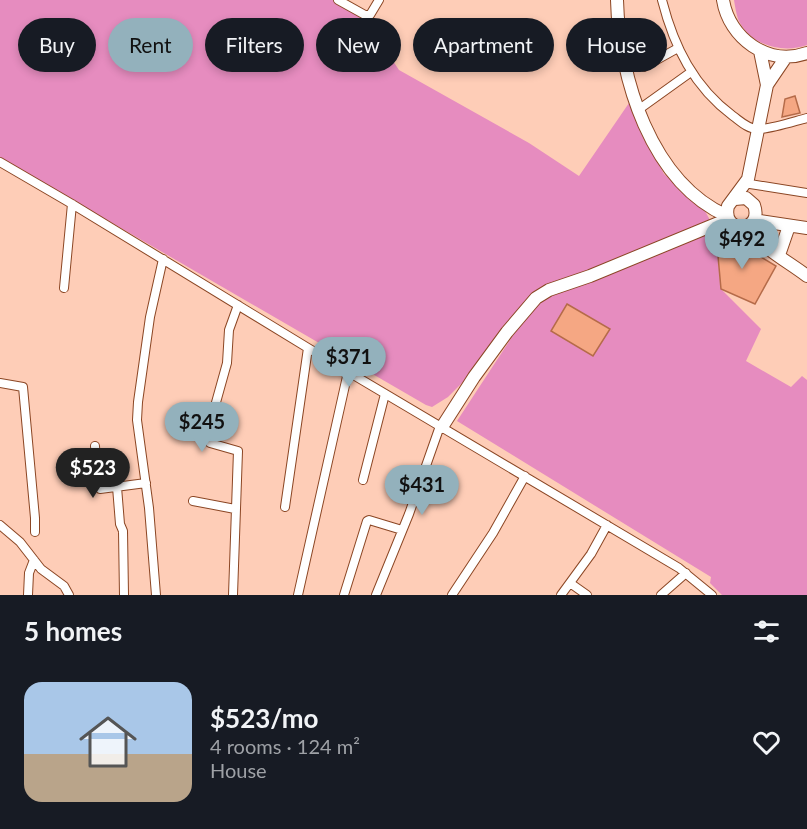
<!DOCTYPE html>
<meta charset="utf-8">
<style>
body{margin:0;font-family:Lato,sans-serif;background:#20242c;color:#f1f3f6;height:100vh;display:flex;flex-direction:column;font-size:22px;white-space:nowrap}
*{box-sizing:border-box;margin:0}
p{font-size:20px;color:#9ea1a6}
.icon{flex:none;width:33px;height:33px;fill:none;stroke:currentColor;stroke-width:2;stroke-linecap:round;stroke-linejoin:round}
.map{position:relative;height:595px;overflow:hidden}
.side{display:flex;flex-direction:column;background:#171b24;flex:1}
.side>*{flex:none}
.banner{position:absolute;left:18px;top:18px;width:771px;height:54px;display:flex;gap:12px}
.price{position:absolute;translate:-50% -51px;padding:0 14px;border-radius:21px;background:#93b1bc;color:#111;font-size:20px;line-height:39px;filter:drop-shadow(0 2px 3px #0008)}
.price::after{content:'';position:absolute;left:50%;top:36px;width:18px;height:14px;margin-left:-9px;background:inherit;clip-path:polygon(0 0,100% 0,50% 100%)}
.price.active{background:#222;color:#fff}
ul{padding:0;list-style:none}
li{display:flex;align-items:center;gap:18px;height:150px;padding:0 24px}
li span{display:grid;place-items:center;flex:none;width:168px;height:120px;border-radius:18px;color:#555}
li>.icon{margin-inline-start:auto}
span .icon{width:72px;height:72px;fill:#fffc;stroke-width:1}
li b{font-size:26px}
h2{display:flex;justify-content:space-between;align-items:center;height:72px;padding:0 24px;font-size:26px}
.tag{padding:0 21px;border-radius:27px;background:#171b24;box-shadow:0 3px 9px #0003;font-size:21px;line-height:54px}
.tag.active{background:#93b1bc;color:#111}
.map>svg:first-child{display:block}
</style>
<div class="map">
<svg width="807" height="595" viewBox="0 0 807 595">
<rect width="100%" height="100%" fill="#fecdb7"/>
<path fill="#e68cbf" d="M 0,0 L 335,0 L 367,22 L 399,70 L 529,143 L 579,176 L 629,103 L 664,174 L 705,211 L 710,220 L 532,294 L 465,380 L 448,397 L 432,407 L 426,405 L 0,158 Z
M 734,0 L 807,0 L 807,45 C 782,54 749,45 738,19 C 736,13 735,6 734,0 Z
M 714,230 L 724,230 L 717,245 L 721,289 L 761,329 L 746,361 L 791,387 L 802,376 L 807,380 L 807,595 L 722,595 L 710,583 L 711,577 L 457,421 L 529,311 L 548,296 Z"/>
<path fill="#f5a783" stroke="#b56b49" stroke-width="1.5" d="M 795,96 L 800,113 L 782,117 L 785,99 Z
M 723,234 L 776,266 L 755,304 L 721,289 L 717,245 Z
M 567,304 L 610,329 L 593,356 L 551,331 Z"/>
<g fill="none" stroke-linecap="round" stroke-linejoin="round">
<g stroke="#8b4624" stroke-width="10">
<path id="street" d="M 338,0 L 365,15 L 370,15 L 379,0
M 662,0 C 674,47 694,87 733,116 C 740,121 748,129 757,129 C 768,130 795,121 807,118
M 644,67 L 678,48
M 638,110 L 691,72
M 0,162 L 72,204 L 308,348 L 679,568 L 712,595
M 750,184 L 807,193
M 64,288 L 72,204
M 0,383 L 23,387 L 35,518 L 35,532
M 95,446 L 98,486 L 100,489 L 146,483
M 363,480 L 385,394
M 117,487 L 120,524 L 123,531 L 124,595
M 193,501 L 235,509
M 285,507 L 308,348
M 0,525 L 20,542 L 41,569 L 64,586 L 69,595
M 570,583 L 587,595
M 28,595 L 29,573 L 34,560
M 156,595 L 149,508 L 137,420 L 138,402 L 150,317 L 163,259
M 233,595 L 238,451 L 210,443 L 215,406 L 227,363 L 229,330 L 238,305
M 298,595 L 348,372
M 344,595 L 367,521 L 369,520 L 402,530
M 376,595 L 409,514 L 440,426
M 452,595 L 493,533 L 525,476
M 561,595 L 591,554 L 607,525
M 661,595 L 686,573"/>
</g>
<g stroke="#8b4624" stroke-width="14">
<path id="secondary" d="M 617,0 C 619,78 651,182 727,216
M 723,0 C 729,38 768,67 807,53
M 760,51 L 767,85
M 735,199 L 746,198 L 754,205 C 764,233 721,235 728,206 L 748,179 L 767,85 L 786,57
M 754,220 L 807,228
M 747,226 C 761,248 786,260 807,276
M 779,255 L 789,226
M 442,427 L 474,377 L 507,332 L 536,298 L 549,290 L 590,276 L 716,224 L 729,220"/>
</g>
<use href="#street" stroke="#fff" stroke-width="8"/>
<use href="#secondary" stroke="#fff" stroke-width="12"/>
</g>
</svg>
<b class="price" style="left:742px;top:270px">$492</b>
<b class="price" style="left:349px;top:388px">$371</b>
<b class="price" style="left:202px;top:453px">$245</b>
<b class="price active" style="left:93px;top:499px">$523</b>
<b class="price" style="left:422px;top:516px">$431</b>
<div class="banner">
<a class="tag">Buy</a>
<a class="tag active">Rent</a>
<a class="tag">Filters</a>
<a class="tag">New</a>
<a class="tag">Apartment</a>
<a class="tag">House</a>
</div>
</div>
<section class="side">
<h2>5 homes<svg class="icon" aria-label="filters" viewBox="0 0 24 24"><path d="M4 7h16M4 17h16"/><circle cx="9" cy="7" r="2"/><circle cx="15" cy="17" r="2"/></svg></h2>
<ul>
<li><span style="background:linear-gradient(#a9c7e8 60%,#b9a48a 0)"><svg class="icon" aria-label="home" viewBox="0 0 24 24"><path d="M3 11l9-7 9 7M6 9v11h12V9"/></svg></span><div><b>$523/mo</b><p>4 rooms · 124 m²</p><p>House</p></div><svg class="icon" aria-label="heart" viewBox="0 0 24 24"><path d="M12 20l-8-8c-3-5 5-10 8-4 3-6 11-1 8 4z"/></svg></li>
</ul>
</section>
